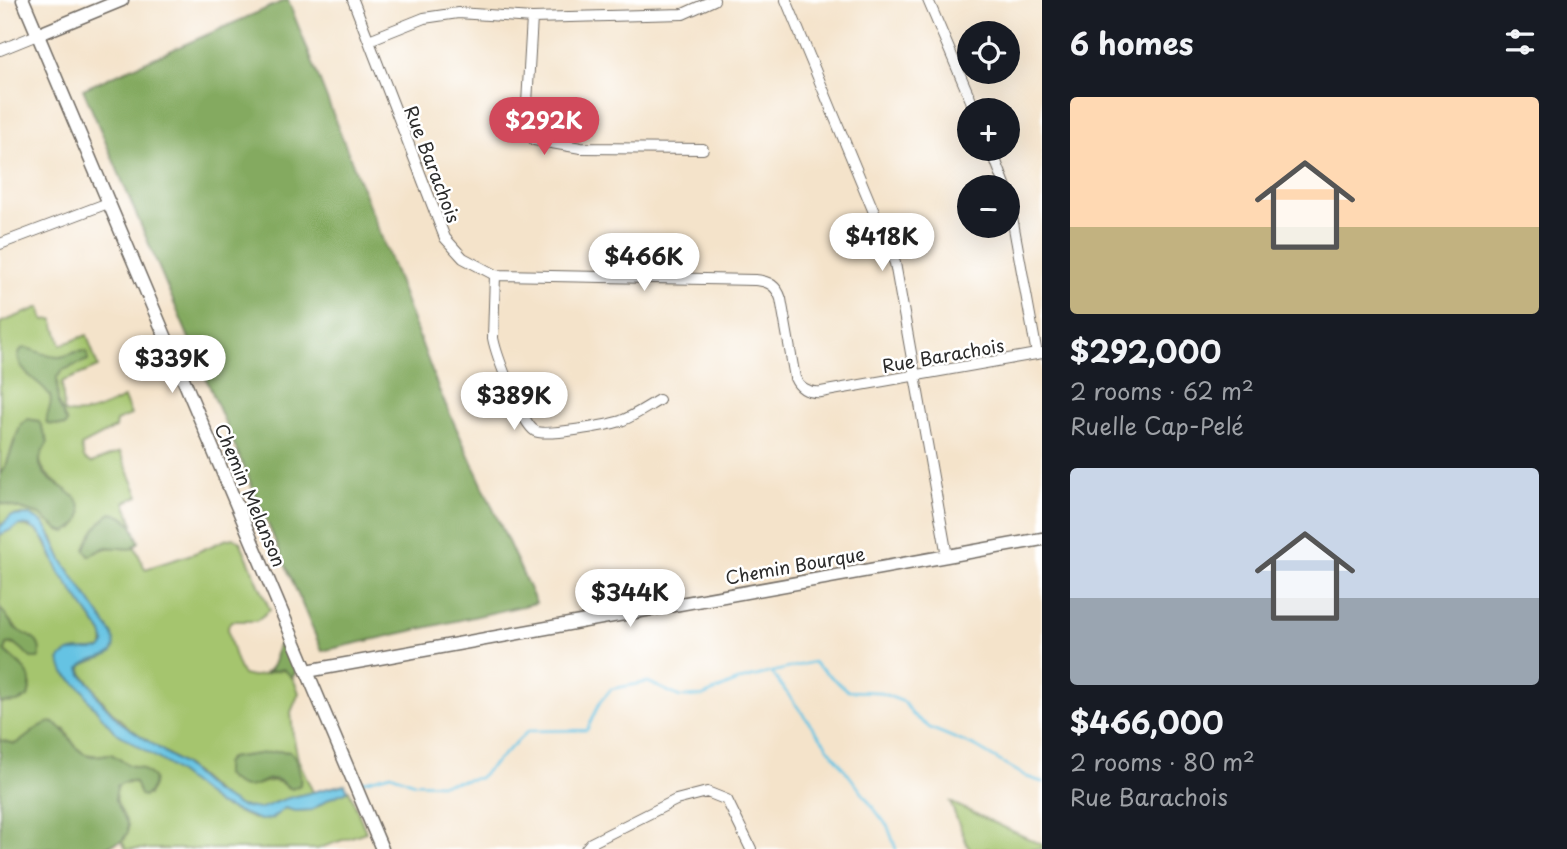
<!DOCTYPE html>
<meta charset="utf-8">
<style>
body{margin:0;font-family:"Playpen Sans",sans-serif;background:#242831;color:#f1f3f6;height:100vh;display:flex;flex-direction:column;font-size:26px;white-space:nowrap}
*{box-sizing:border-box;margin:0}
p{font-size:23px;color:#9ea1a6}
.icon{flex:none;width:38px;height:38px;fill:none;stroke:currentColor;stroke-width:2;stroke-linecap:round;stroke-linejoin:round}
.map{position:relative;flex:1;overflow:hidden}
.drawer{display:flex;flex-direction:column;background:#171b24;width:525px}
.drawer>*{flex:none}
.buttons{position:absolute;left:957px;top:21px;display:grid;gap:14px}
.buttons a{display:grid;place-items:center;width:63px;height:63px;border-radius:50%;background:#171b24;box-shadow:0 7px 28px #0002;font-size:35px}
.price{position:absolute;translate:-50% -60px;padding:0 16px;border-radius:24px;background:#fff;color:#222;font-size:23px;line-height:46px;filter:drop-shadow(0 2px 4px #0008)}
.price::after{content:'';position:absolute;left:50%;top:42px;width:21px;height:16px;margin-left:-10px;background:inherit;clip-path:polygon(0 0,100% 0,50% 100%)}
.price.on{background:#d1495b;color:#fff}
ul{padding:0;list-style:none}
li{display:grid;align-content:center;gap:14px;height:371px;padding:0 28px}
li span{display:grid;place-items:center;height:217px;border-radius:7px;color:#555}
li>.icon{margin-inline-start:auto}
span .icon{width:126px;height:126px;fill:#fffc;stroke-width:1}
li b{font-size:30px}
h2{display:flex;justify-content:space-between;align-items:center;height:84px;padding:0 28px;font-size:30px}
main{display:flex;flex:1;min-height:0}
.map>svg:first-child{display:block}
</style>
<main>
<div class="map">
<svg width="1042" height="849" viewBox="0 0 1042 849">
<rect width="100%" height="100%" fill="#fff"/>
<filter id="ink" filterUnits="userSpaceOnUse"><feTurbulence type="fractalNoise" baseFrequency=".0143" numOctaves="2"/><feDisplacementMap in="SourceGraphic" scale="14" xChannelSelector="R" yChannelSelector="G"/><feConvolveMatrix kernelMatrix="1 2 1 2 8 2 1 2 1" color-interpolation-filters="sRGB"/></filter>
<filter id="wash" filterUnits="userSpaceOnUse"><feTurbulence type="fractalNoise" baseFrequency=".00686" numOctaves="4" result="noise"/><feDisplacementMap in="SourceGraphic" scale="28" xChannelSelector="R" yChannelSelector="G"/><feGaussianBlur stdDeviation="1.57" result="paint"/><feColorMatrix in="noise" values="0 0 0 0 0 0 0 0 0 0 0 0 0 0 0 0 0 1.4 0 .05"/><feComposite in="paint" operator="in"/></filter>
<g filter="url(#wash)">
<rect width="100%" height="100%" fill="#f4e3ca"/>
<path fill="#a5c56e" stroke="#68784c" stroke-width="2" fill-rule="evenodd" d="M 40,307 L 44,320 L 53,319 L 61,345 L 87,335 L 98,367 L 62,382 L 64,412 C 85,418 106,406 124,398 L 131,415 L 116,421 L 115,428 L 81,446 L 84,458 L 91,463 L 120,452 L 139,496 L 125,502 L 133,524 L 129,521 L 95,553 C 114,542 119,552 135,547 L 145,569 L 195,553 L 227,539 L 234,538 L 240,541 L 270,610 L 256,621 L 231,621 L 228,626 C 228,637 237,666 243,675 C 271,683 284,649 299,693 L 291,712 L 293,735 L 298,759 L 313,792 C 303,795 293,797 282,800 C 270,804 261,812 247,809 C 221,802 206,781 186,766 C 150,741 116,725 93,687 C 88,678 80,676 81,665 L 104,657 L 113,635 L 62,560 L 53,538 L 43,523 L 30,515 L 16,515 L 8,519 L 0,527 L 0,503 L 40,515 L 59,530 L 73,529 C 104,497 40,487 40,458 L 15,438 L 7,463 L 0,474 L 0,323 ZM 280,751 L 290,752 C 297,759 299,770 301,780 L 288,788 C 265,767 253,803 225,775 L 227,760 L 230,758 Z
M 20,525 L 34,529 L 42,536 L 60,573 L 104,636 L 103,648 L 85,652 L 77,650 L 64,673 L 84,691 L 89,701 L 114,731 L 167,764 L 218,804 L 254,819 L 274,816 L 285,808 L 295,811 L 312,810 L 330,798 L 349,790 L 366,832 L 317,849 L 126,849 L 122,841 L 125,839 L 115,792 L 120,783 L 136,782 L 138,791 L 148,795 L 153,785 L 141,768 L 129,765 L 111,754 C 84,758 77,754 65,729 L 34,730 L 27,738 L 15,744 L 0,740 L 0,703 L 17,702 L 28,697 L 31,685 L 21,665 L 5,651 L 7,643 L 18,646 L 18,630 L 0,609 L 0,535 Z
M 950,802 L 1042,845 L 1042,849 L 969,849 Z"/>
<path fill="#84aa61" stroke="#586a46" stroke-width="2" d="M 286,0 L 288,0 L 387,251 L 439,390 L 536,603 L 322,651 L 83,89 Z
M 25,348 C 37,350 47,357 59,357 C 70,356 76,349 87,352 L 88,360 L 63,370 L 57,377 L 58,403 L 67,423 L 65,426 L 47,424 C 44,414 54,407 50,396 C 41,379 22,379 18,356 L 21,349 Z
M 28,419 L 39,421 L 48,442 C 44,450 37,458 41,467 C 47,487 85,490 81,516 C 79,524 73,529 66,532 L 59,530 L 40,515 L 0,503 L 0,474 L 7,463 L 21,424 Z
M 112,513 C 130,517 133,526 139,542 L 131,549 L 106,547 L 89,556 L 85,550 C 87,539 102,517 112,513 Z
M 0,609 C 7,614 9,622 15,628 C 27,637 44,638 39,658 L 31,658 C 24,652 17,641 7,644 L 5,651 C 21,668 36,670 28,697 L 17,702 L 0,703 Z
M 282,641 L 295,667 L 295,674 L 292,677 L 283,669 L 265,673 C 281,663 271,650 282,641 Z
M 51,722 C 71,728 72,756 94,756 C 99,756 105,754 111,754 L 129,765 L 141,768 L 153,777 C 155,784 151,793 144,796 L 140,795 L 135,782 L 126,781 L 117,786 L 115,799 L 128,825 L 128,832 L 122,841 L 100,849 L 0,849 L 0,740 L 15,744 C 29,738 36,725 51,722 Z
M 280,751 L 290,752 C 298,758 301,775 300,785 L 292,789 C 287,787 283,782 278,780 C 259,774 252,802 225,775 L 225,763 L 230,758 Z"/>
<path fill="#65c3e3" stroke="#487787" stroke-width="2" d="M 30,515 L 43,523 L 48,530 L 62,560 L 113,635 C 123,663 90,654 80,668 L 82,675 L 92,686 L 99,699 L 120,722 L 185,766 L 214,792 L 240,806 L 259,809 L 285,799 L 345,784 L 348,791 L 330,798 L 312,810 L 295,811 L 285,808 L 271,819 L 260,820 L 218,804 L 167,764 L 114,731 L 89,701 L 84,691 L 64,673 L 59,660 C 68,646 86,652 101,649 L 105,644 L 102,633 L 60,573 L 46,542 L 39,532 L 29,526 L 20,525 L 0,535 L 0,527 L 11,516 Z"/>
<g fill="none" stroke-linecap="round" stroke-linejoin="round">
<path stroke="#65c3e3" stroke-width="2.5" d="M 772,673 L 888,827 L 896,849
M 357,783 L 391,774 L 414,783 L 441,784 L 479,778 L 528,731 L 587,730 L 600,702 L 611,689 L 648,682 L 680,697 L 703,696 L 740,680 L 813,662 L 848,691 L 878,692 L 904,702 L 912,714 L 930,728 L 976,747 L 1027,777 L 1042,782"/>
</g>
</g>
<g filter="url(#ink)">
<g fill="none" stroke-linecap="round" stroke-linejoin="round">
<g stroke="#716b63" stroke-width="12">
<path id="minor" d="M 353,0 L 445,238 L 463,258 L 495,275 L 755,280 C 769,281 777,286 781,299 L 795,378 C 800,389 809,393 821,392 L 1042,353
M 786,0 L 895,263 L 947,556
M 928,0 L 975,110
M 532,18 L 526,120 L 534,140 L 581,148 L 703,149
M 369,40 L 424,18 L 458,13 L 532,18 L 683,14 L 714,0
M 0,50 L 37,35
M 991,149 L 1006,187
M 1008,195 L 1037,354
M 0,244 L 108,203
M 495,275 L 493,338 C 496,354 522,424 535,431 C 545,437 608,425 621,421 C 634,416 647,407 659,400
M 586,849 L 591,843 L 676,800 L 707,792 L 727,800 L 751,849"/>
</g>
<g stroke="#716b63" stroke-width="15">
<path id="tertiary" d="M 23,0 L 382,849
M 37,35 L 122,0
M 307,671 L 1042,539"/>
</g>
<use href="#minor" stroke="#fff" stroke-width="10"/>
<use href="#tertiary" stroke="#fff" stroke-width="12"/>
</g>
</g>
<g text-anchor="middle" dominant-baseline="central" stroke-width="5" stroke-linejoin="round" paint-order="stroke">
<g font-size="18" fill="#2b2b2b" stroke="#fff">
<text transform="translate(433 164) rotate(69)">Rue Barachois</text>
<text transform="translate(943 355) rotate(-10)">Rue Barachois</text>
<text transform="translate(251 495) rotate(67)">Chemin Melanson</text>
<text transform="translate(795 565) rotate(-10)">Chemin Bourque</text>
</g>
</g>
</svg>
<div class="buttons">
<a><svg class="icon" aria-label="locate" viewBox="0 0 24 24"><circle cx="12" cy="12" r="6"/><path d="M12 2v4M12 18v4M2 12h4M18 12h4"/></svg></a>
<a>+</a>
<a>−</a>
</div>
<b class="price on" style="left:544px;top:157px">$292K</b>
<b class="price" style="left:882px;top:273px">$418K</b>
<b class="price" style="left:644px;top:293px">$466K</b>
<b class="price" style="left:172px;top:395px">$339K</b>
<b class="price" style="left:514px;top:432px">$389K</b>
<b class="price" style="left:630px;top:629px">$344K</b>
</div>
<section class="drawer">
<h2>6 homes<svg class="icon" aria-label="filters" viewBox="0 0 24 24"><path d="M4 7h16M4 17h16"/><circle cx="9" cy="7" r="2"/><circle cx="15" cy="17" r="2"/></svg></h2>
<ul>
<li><span style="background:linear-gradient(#ffd9b3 60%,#c2b280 0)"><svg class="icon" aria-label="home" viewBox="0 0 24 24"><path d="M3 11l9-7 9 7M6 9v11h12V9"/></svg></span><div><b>$292,000</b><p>2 rooms · 62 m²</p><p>Ruelle Cap-Pelé</p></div></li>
<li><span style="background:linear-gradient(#c9d6e8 60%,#9aa5b1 0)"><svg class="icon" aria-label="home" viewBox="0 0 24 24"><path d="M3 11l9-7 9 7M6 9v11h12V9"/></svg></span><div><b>$466,000</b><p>2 rooms · 80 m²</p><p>Rue Barachois</p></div></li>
</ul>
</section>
</main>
